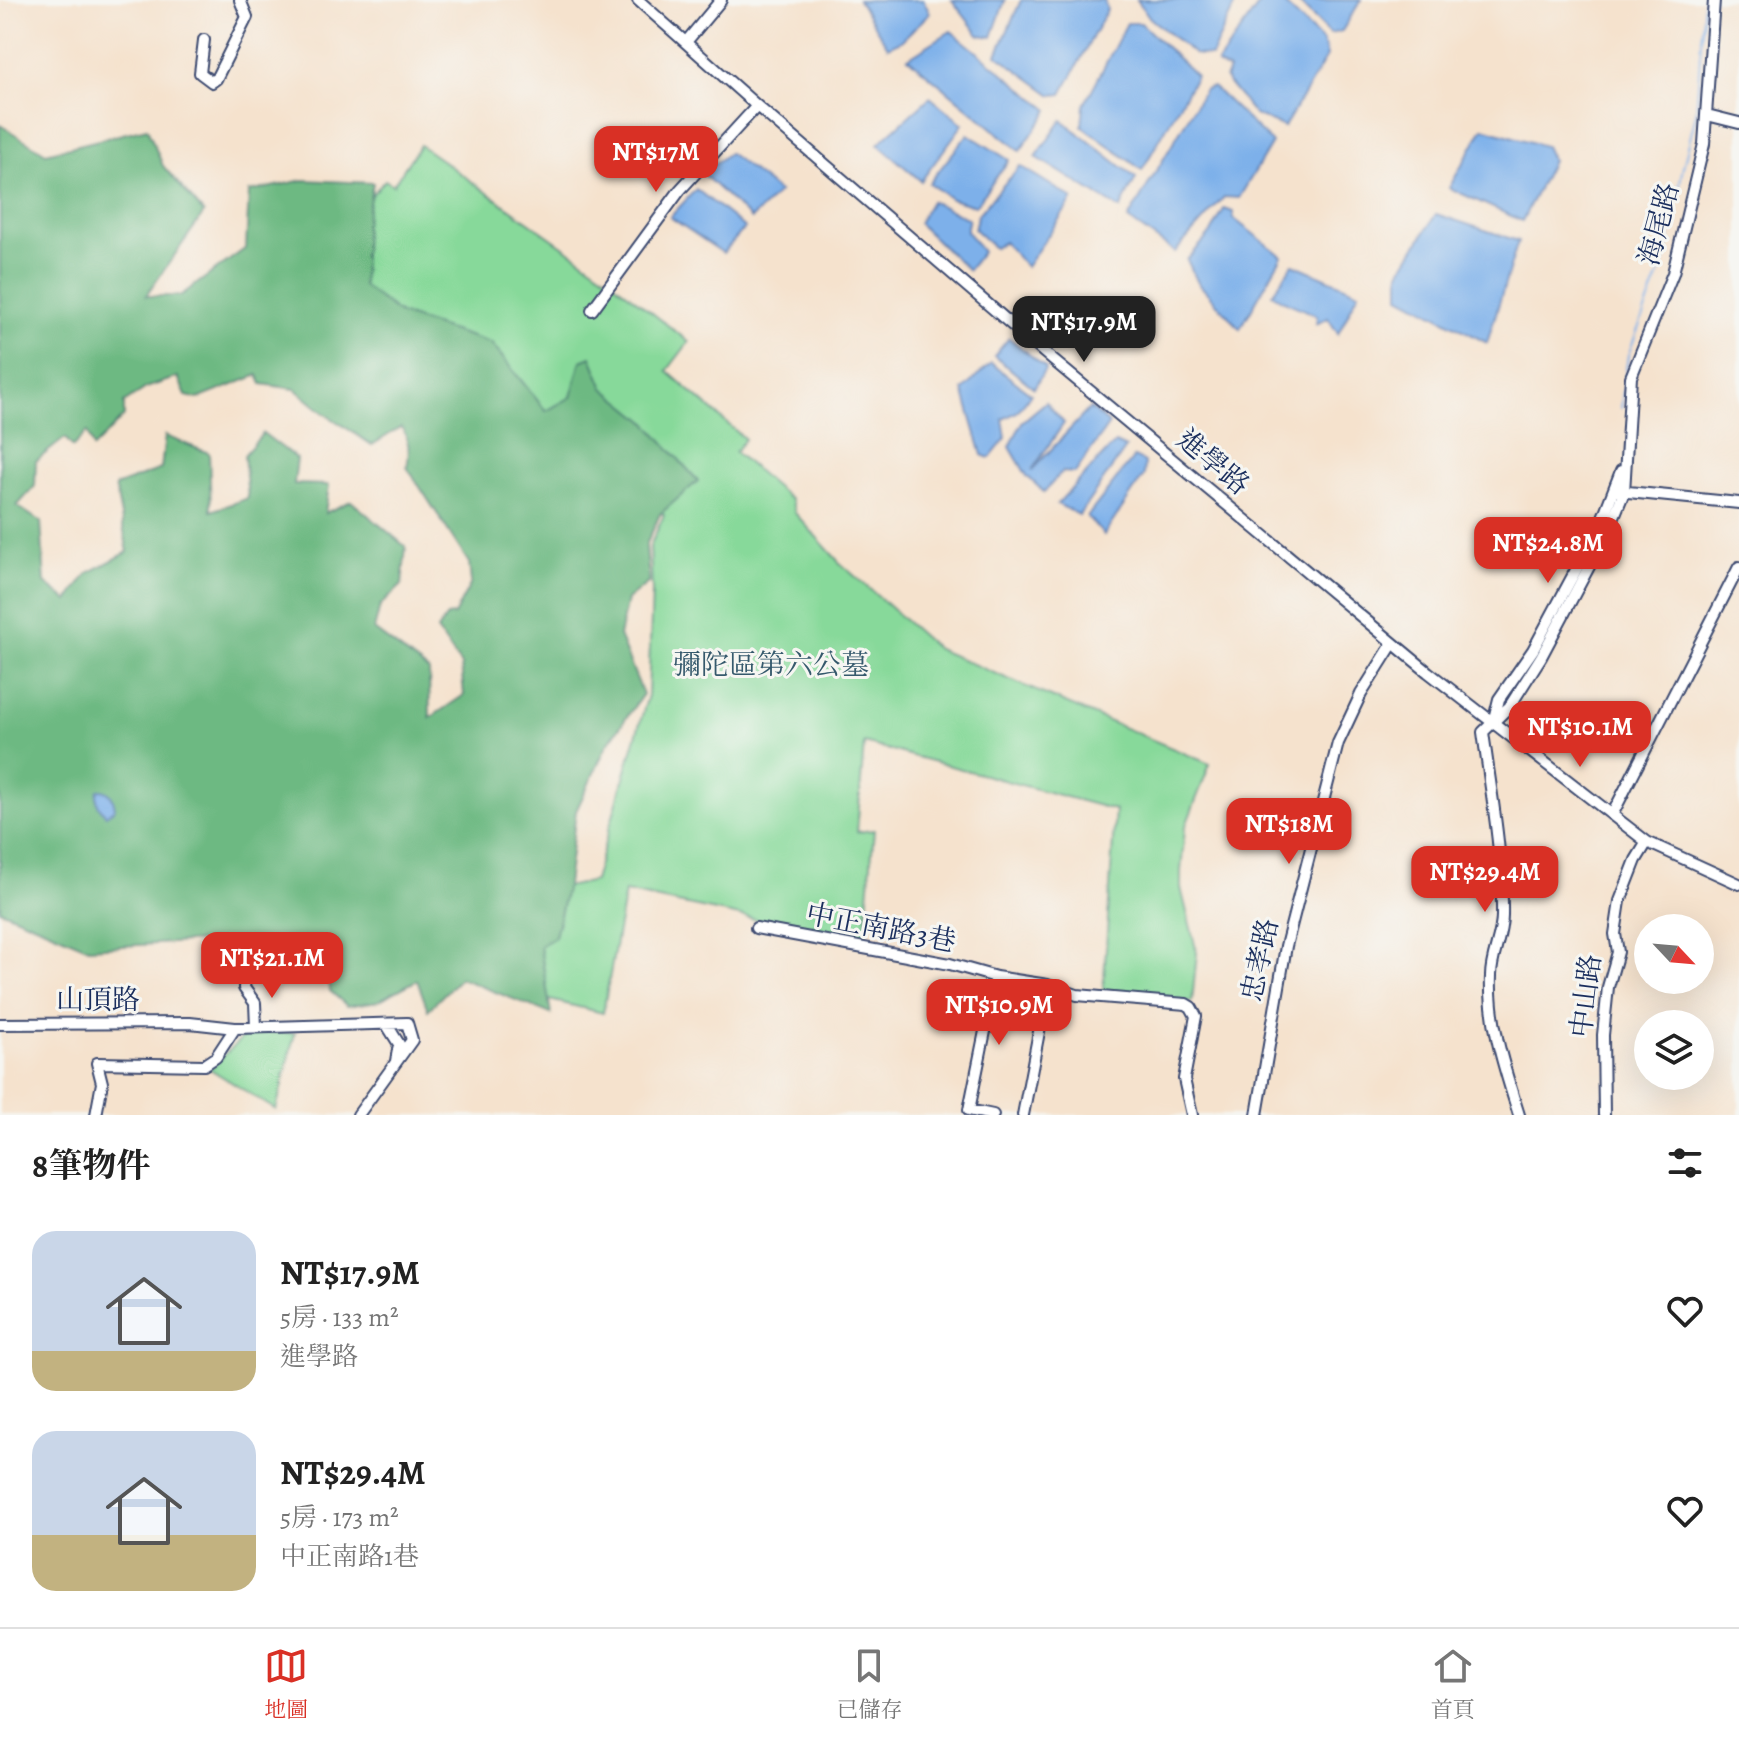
<!DOCTYPE html>
<html lang="zh-TW">
<meta charset="utf-8">
<style>
body{margin:0;font-family:Alegreya,"Noto Serif TC",serif;background:#f2f2f2;color:#222;height:100vh;display:flex;flex-direction:column;font-size:30px;white-space:nowrap}
*{box-sizing:border-box;margin:0}
p{font-size:26px;color:#767676}
.icon{flex:none;width:44px;height:44px;fill:none;stroke:currentColor;stroke-width:2;stroke-linecap:round;stroke-linejoin:round}
.map{position:relative;height:1115px;overflow:hidden}
.panel{display:flex;flex-direction:column;background:#fff;flex:1}
.panel>*{flex:none}
.needle{width:52px;rotate:116deg}
.tools{position:absolute;left:1634px;top:914px;display:grid;gap:16px}
.tools a{display:grid;place-items:center;width:80px;height:80px;border-radius:50%;background:#fff;box-shadow:0 8px 32px #0002;font-size:40px}
.price{position:absolute;translate:-50% -68px;padding:0 18px;border-radius:16px;background:#d93025;color:#fff;font-size:26px;line-height:52px;filter:drop-shadow(0 2px 4px #0008)}
.price::after{content:'';position:absolute;left:50%;top:48px;width:24px;height:18px;margin-left:-12px;background:inherit;clip-path:polygon(0 0,100% 0,50% 100%)}
.price.selected{background:#222;color:#fff}
ul{padding:0;list-style:none}
li{display:flex;align-items:center;gap:24px;height:200px;padding:0 32px}
li span{display:grid;place-items:center;flex:none;width:224px;height:160px;border-radius:24px;color:#555}
li>.icon{margin-inline-start:auto}
span .icon{width:96px;height:96px;fill:#fffc;stroke-width:1}
li b{font-size:34px}
h2{display:flex;justify-content:space-between;align-items:center;height:96px;padding:0 32px;font-size:34px}
.tab-bar{display:flex;justify-content:space-around;align-items:center;height:112px;border-top:2px solid #e0e0e0;background:#fff;font-size:22px;color:#767676}
.tab-bar a{display:grid;justify-items:center;gap:4px}
.tab-bar .selected{color:#d93025}
.map>svg:first-child{display:block}
</style>
<div class="map">
<svg width="1739" height="1115" viewBox="0 0 1739 1115">
<rect width="100%" height="100%" fill="#f6f6f2"/>
<filter id="ink" filterUnits="userSpaceOnUse"><feTurbulence type="fractalNoise" baseFrequency=".0125" numOctaves="2"/><feDisplacementMap in="SourceGraphic" scale="16" xChannelSelector="R" yChannelSelector="G"/><feConvolveMatrix kernelMatrix="1 2 1 2 8 2 1 2 1" color-interpolation-filters="sRGB"/></filter>
<filter id="wash" filterUnits="userSpaceOnUse"><feTurbulence type="fractalNoise" baseFrequency=".006" numOctaves="4" result="noise"/><feDisplacementMap in="SourceGraphic" scale="32" xChannelSelector="R" yChannelSelector="G"/><feGaussianBlur stdDeviation="1.8" result="paint"/><feColorMatrix in="noise" values="0 0 0 0 0 0 0 0 0 0 0 0 0 0 0 0 0 1.4 0 .05"/><feComposite in="paint" operator="in"/></filter>
<g filter="url(#wash)">
<rect width="100%" height="100%" fill="#f5e2cd"/>
<path fill="#87d99a" stroke="#51847c" stroke-width="2" d="M 420,145 L 608,278 L 689,342 L 667,371 L 745,439 L 735,452 L 791,500 L 795,513 L 839,562 L 937,649 L 1210,764 L 1185,828 L 1181,871 L 1181,888 L 1197,953 L 1192,1002 L 1103,994 L 1115,810 L 864,743 L 857,832 L 874,830 L 864,942 L 625,892 L 603,1013 L 529,995 L 552,890 L 594,881 L 648,695 L 652,591 L 650,546 L 664,515 L 353,286 L 358,210 L 385,180 L 393,185 Z
M 248,1032 L 295,1033 L 276,1110 L 207,1067 L 213,1066 Z"/>
<path fill="#6db982" stroke="#447470" stroke-width="2" fill-rule="evenodd" d="M 0,125 L 46,153 L 147,128 L 163,166 L 204,213 L 146,296 L 180,296 L 246,248 L 249,192 L 303,180 L 373,183 L 365,224 L 363,286 L 400,314 L 491,343 L 546,411 L 571,397 L 581,361 L 591,357 L 604,388 L 645,421 L 698,481 L 660,514 L 646,545 L 649,582 L 627,600 L 619,636 L 643,694 L 607,745 L 576,811 L 567,885 L 555,937 L 540,946 L 551,1014 L 460,978 L 428,1010 L 417,980 L 378,1001 L 347,1006 L 330,991 L 328,976 L 301,956 L 238,939 L 89,948 L 0,910 ZM 258,375 L 262,384 L 295,389 L 324,413 L 372,445 L 401,427 C 410,439 410,453 407,467 L 469,563 L 471,583 L 454,615 L 447,616 L 437,630 L 461,665 L 464,695 L 430,718 L 429,671 L 374,630 L 380,606 L 402,585 L 406,547 L 351,501 L 325,513 L 329,485 L 294,484 L 297,459 L 263,433 L 244,455 L 248,498 L 211,511 L 209,453 L 165,436 L 161,469 L 115,486 L 128,552 L 88,573 L 68,601 L 45,583 L 41,522 L 17,506 L 35,486 L 36,461 L 65,438 L 73,447 L 87,432 L 93,448 L 124,416 L 124,403 L 146,388 L 178,377 L 186,396 L 198,399 Z"/>
<path fill="#7db0ea" stroke="#4c70a4" stroke-width="2" d="M 858,0 L 923,0 L 930,13 L 901,41 L 888,47 Z
M 952,0 L 1005,0 L 992,37 L 979,35 Z
M 1021,0 L 1104,0 L 1107,10 L 1062,94 L 1052,95 L 997,55 Z
M 1137,0 L 1237,0 L 1211,56 L 1194,54 L 1150,18 Z
M 1262,0 L 1280,0 L 1323,41 L 1327,56 L 1284,127 L 1255,115 L 1225,79 L 1229,70 L 1217,64 Z
M 1296,0 L 1361,0 L 1342,31 L 1330,34 Z
M 1127,23 L 1141,23 L 1196,76 L 1142,170 L 1082,126 L 1084,105 Z
M 951,31 L 1049,110 L 1020,151 L 908,58 Z
M 1213,87 L 1272,143 L 1239,198 L 1224,197 L 1175,252 L 1128,219 L 1205,89 Z
M 930,97 L 963,124 L 921,181 L 878,144 Z
M 1062,120 L 1136,178 L 1120,209 L 1036,157 Z
M 1483,128 L 1545,146 L 1552,161 L 1522,221 L 1449,188 Z
M 968,134 L 1009,160 L 975,206 L 951,199 L 929,183 Z
M 729,153 L 779,192 L 751,219 L 702,173 Z
M 1020,166 L 1073,199 L 1026,267 L 1004,242 L 994,248 L 974,229 L 978,214 Z
M 696,189 L 745,228 L 723,253 L 670,217 Z
M 931,201 L 969,219 L 966,230 L 982,252 L 968,270 L 918,223 Z
M 1224,209 L 1233,212 L 1233,218 L 1282,256 L 1240,329 L 1198,283 L 1187,260 L 1211,233 Z
M 1436,214 L 1518,241 L 1487,343 L 1400,296 L 1400,272 Z
M 1293,264 L 1359,292 L 1338,334 L 1328,318 L 1316,324 L 1317,316 C 1302,307 1287,305 1272,294 Z
M 1009,338 L 1046,368 L 1034,388 L 994,356 Z
M 991,363 L 1031,394 L 1017,412 L 1003,419 L 1006,438 L 990,458 L 982,455 L 963,390 Z
M 1046,402 L 1064,423 L 1032,470 L 1090,408 L 1109,424 L 1075,473 L 1062,472 L 1044,492 L 1027,476 L 1010,447 L 1022,422 Z
M 1115,443 L 1126,448 L 1079,515 L 1057,504 Z
M 1134,457 L 1145,462 L 1144,475 L 1104,535 L 1087,517 Z
M 98,790 C 110,789 114,798 115,809 L 106,815 C 98,807 95,801 98,790 Z"/>
<g fill="none" stroke-linecap="round" stroke-linejoin="round">
<path stroke="#7db0ea" stroke-width="2" d="M 1621,408 L 1628,355 L 1665,259 L 1683,167 L 1696,114 L 1704,0"/>
</g>
</g>
<g filter="url(#ink)">
<g fill="none" stroke-linecap="round" stroke-linejoin="round">
<g stroke="#3c4a6f" stroke-width="14">
<path id="minor" d="M 638,0 L 757,106 L 1054,361 L 1428,672 L 1647,842 L 1739,884
M 204,40 L 200,73 L 212,82 L 216,79 L 247,17 L 240,0
M 686,42 L 721,0
M 1707,115 L 1739,123
M 592,310 L 680,190 L 757,106
M 1618,491 L 1739,503
M 1494,719 L 1499,699 L 1533,650 L 1600,525 L 1621,471
M 1612,815 L 1739,567
M 756,928 L 950,964 L 996,977 L 1048,985 L 1077,995 L 1186,1004 L 1191,1007 L 1196,1016 L 1184,1079 L 1192,1115
M 245,976 L 244,988 L 255,1003 L 256,1027
M 0,1024 L 190,1023 L 235,1028 L 407,1023 L 412,1040 L 358,1115
M 387,1025 L 399,1044 L 396,1061
M 96,1115 L 102,1083 L 97,1063 L 204,1065 L 216,1057 L 235,1028
M 993,1115 L 969,1110 L 996,977
M 1023,1115 L 1048,985
M 1257,1115 L 1286,946 L 1338,743 L 1361,694 L 1393,643
M 1519,1115 C 1505,1070 1489,1024 1491,976 C 1491,956 1502,937 1502,916 C 1503,855 1491,792 1483,732 L 1510,706 L 1541,657 L 1608,531 L 1624,492 L 1631,377 L 1673,273 L 1704,144 L 1714,0
M 1604,1115 L 1603,1035 L 1608,987 L 1618,952 L 1615,934 L 1620,901 L 1636,860 L 1647,842"/>
</g>
<use href="#minor" stroke="#fff" stroke-width="10"/>
</g>
</g>
<g text-anchor="middle" dominant-baseline="central" stroke-width="6" stroke-linejoin="round" paint-order="stroke">
<g font-size="28" fill="#1b2f5e" stroke="#f6f6f2">
<text transform="translate(1659 224) rotate(-75)">海尾路</text>
<text transform="translate(1213 462) rotate(40)">進學路</text>
<text transform="translate(881 928) rotate(11)">中正南路3巷</text>
<text transform="translate(1260 960) rotate(-78)">忠孝路</text>
<text transform="translate(1586 996) rotate(-83)">中山路</text>
<text x="98" y="1000">山頂路</text>
</g>
<g font-size="28" fill="#365a6d" stroke="#f6f6f2">
<text x="771" y="665">彌陀區第六公墓</text>
</g>
</g>
</svg>
<div class="tools">
<a><svg class="needle" viewBox="-14 -14 28 28"><path d="M0-13l5 13h-10z" fill="#e53935"/><path d="M0 13l5-13h-10z" fill="#767676"/></svg></a>
<a><svg class="icon" aria-label="layers" viewBox="0 0 24 24"><path d="M12 4l9 5-9 5-9-5zM3 14l9 5 9-5"/></svg></a>
</div>
<b class="price" style="left:656px;top:194px">NT$17M</b>
<b class="price selected" style="left:1084px;top:364px">NT$17.9M</b>
<b class="price" style="left:1548px;top:585px">NT$24.8M</b>
<b class="price" style="left:1580px;top:769px">NT$10.1M</b>
<b class="price" style="left:1289px;top:866px">NT$18M</b>
<b class="price" style="left:1485px;top:914px">NT$29.4M</b>
<b class="price" style="left:272px;top:1000px">NT$21.1M</b>
<b class="price" style="left:999px;top:1047px">NT$10.9M</b>
</div>
<section class="panel">
<h2>8筆物件<svg class="icon" aria-label="filters" viewBox="0 0 24 24"><path d="M4 7h16M4 17h16"/><circle cx="9" cy="7" r="2"/><circle cx="15" cy="17" r="2"/></svg></h2>
<ul>
<li><span style="background:linear-gradient(#c9d6e8 75%,#c2b280 0)"><svg class="icon" aria-label="home" viewBox="0 0 24 24"><path d="M3 11l9-7 9 7M6 9v11h12V9"/></svg></span><div><b>NT$17.9M</b><p>5房 · 133 m²</p><p>進學路</p></div><svg class="icon" aria-label="heart" viewBox="0 0 24 24"><path d="M12 20l-8-8c-3-5 5-10 8-4 3-6 11-1 8 4z"/></svg></li>
<li><span style="background:linear-gradient(#c9d6e8 65%,#c2b280 0)"><svg class="icon" aria-label="home" viewBox="0 0 24 24"><path d="M3 11l9-7 9 7M6 9v11h12V9"/></svg></span><div><b>NT$29.4M</b><p>5房 · 173 m²</p><p>中正南路1巷</p></div><svg class="icon" aria-label="heart" viewBox="0 0 24 24"><path d="M12 20l-8-8c-3-5 5-10 8-4 3-6 11-1 8 4z"/></svg></li>
</ul>
</section>
<nav class="tab-bar">
<a class="selected"><svg class="icon" aria-label="map" viewBox="0 0 24 24"><path d="M3 6l6-2 6 2 6-2v14l-6 2-6-2-6 2zM9 4v14M15 6v14"/></svg>地圖</a>
<a><svg class="icon" aria-label="saved" viewBox="0 0 24 24"><path d="M7 4h10v16l-5-4-5 4z"/></svg>已儲存</a>
<a><svg class="icon" aria-label="home" viewBox="0 0 24 24"><path d="M3 11l9-7 9 7M6 9v11h12V9"/></svg>首頁</a>
</nav>
